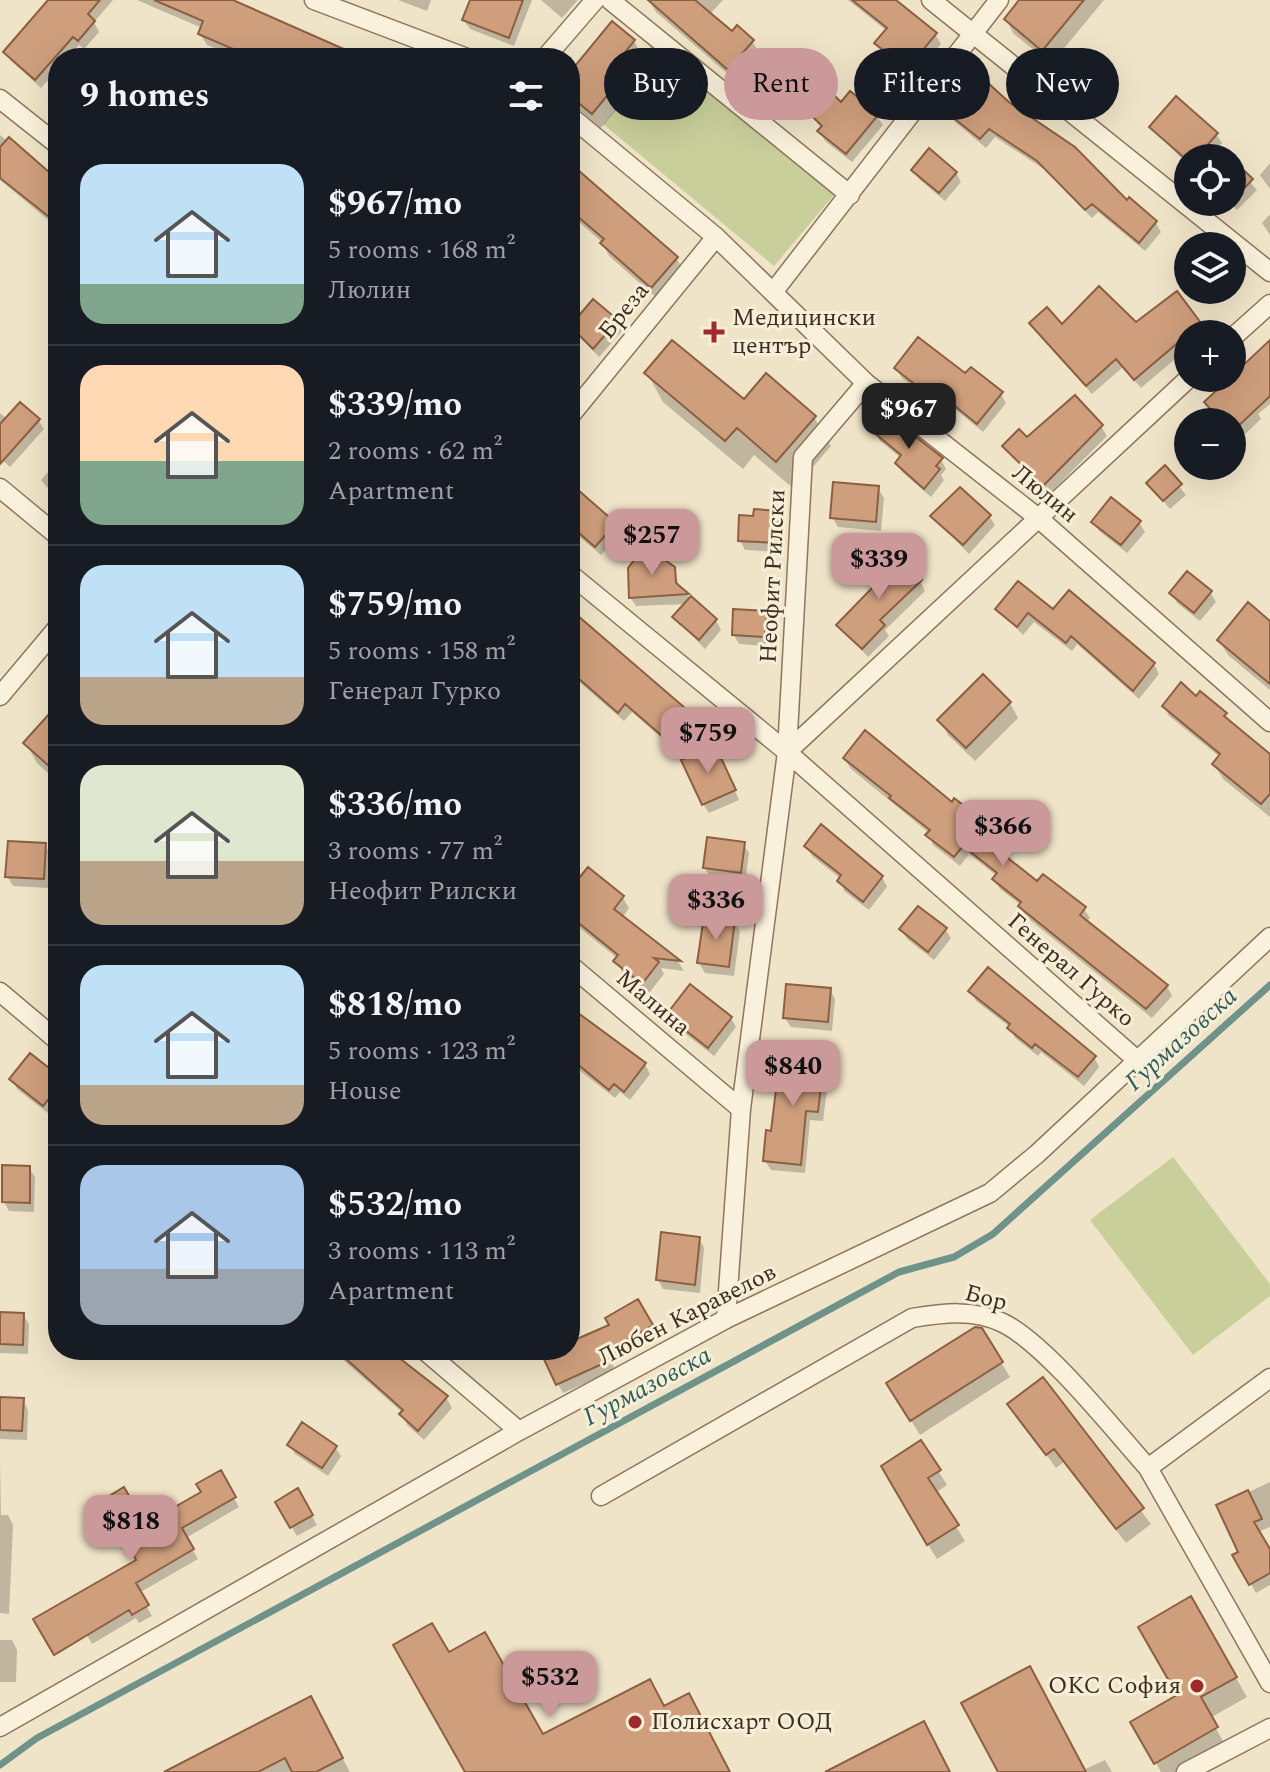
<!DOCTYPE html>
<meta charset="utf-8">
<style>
body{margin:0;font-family:Spectral,serif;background:#20242c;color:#f1f3f6;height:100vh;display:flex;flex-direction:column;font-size:30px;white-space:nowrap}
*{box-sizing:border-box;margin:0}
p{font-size:26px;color:#9ea1a6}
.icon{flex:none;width:44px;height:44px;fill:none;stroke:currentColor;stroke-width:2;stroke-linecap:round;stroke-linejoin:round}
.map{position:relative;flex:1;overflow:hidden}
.panel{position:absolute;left:48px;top:48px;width:532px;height:1312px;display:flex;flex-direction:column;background:#171b24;border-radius:32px;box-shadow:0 8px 32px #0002}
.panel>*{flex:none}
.banner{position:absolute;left:604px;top:48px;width:546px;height:72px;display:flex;gap:16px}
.fabs{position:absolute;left:1174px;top:144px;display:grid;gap:16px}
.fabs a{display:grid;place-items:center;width:72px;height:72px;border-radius:50%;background:#171b24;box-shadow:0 8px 32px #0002;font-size:40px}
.price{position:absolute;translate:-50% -68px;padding:0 18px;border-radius:16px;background:#cc999b;color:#111;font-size:26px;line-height:52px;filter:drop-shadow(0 2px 4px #0008)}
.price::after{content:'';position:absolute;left:50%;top:48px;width:24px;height:18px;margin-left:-12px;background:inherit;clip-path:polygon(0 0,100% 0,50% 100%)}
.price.current{background:#222;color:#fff}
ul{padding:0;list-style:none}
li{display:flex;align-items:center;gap:24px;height:200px;padding:0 32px}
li+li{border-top:2px solid #363941}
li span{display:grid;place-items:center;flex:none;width:224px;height:160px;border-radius:24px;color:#555}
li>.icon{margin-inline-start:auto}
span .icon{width:96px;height:96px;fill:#fffc;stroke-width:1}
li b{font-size:34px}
h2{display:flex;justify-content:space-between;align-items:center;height:96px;padding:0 32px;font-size:34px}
.chip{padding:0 28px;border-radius:36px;background:#171b24;box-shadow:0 8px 32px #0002;font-size:28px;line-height:72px}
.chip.current{background:#cc999b;color:#111}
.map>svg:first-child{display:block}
</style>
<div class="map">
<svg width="1270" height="1772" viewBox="0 0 1270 1772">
<rect width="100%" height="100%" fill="#f0e4c8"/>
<path fill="#c9cf9b" d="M 653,44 L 834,195 L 774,266 L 603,124 L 631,91 L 621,81 Z
M 1173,1157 L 1270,1284 L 1270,1296 L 1193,1355 L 1090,1220 Z"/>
<path fill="#0003" d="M 47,0 L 113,0 L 94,22 L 99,32 L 84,49 L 79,45 L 67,58 L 58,58 L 58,69 L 41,88 L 11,61 L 5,52 Z
M 137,0 L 227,0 L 360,58 L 238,58 L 207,45 L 200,34 L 202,28 Z
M 398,0 L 431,0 L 427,11 Z
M 472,0 L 532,0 L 514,46 L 470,29 L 464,20 Z
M 541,0 L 578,0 L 562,18 Z
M 649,0 L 723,0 L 709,15 L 732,34 L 752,41 L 760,54 L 736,81 L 656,12 Z
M 848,0 L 893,0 L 935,34 L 941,44 L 913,78 L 882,53 L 877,43 L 887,31 Z
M 1022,0 L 1104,0 L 1051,64 L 1014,34 L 1006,19 Z
M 612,24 L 634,41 L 642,56 L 615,89 L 623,102 L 601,128 L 570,102 L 570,64 L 575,68 Z
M 978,76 L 1127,203 L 1129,200 L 1156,223 L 1161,232 L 1145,251 L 1098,212 L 1092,218 L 1045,170 L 995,137 L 986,148 L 954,121 L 948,112 Z
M 783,86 L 877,116 L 883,125 L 852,162 L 825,141 L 820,131 L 822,128 Z
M 1152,128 L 1216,134 L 1222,143 L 1218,148 L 1228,158 L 1188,158 L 1188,165 Z
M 0,135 L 58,183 L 58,228 L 0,180 Z
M 1232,162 L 1257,190 L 1237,210 L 1228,202 L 1232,202 Z
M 1270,163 L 1270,189 L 1260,175 Z
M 914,170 L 956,173 L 961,182 L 945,201 L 919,179 Z
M 570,183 L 676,258 L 684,271 L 659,300 L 609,256 L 603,243 L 570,214 Z
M 1270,214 L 1270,235 L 1262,223 Z
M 58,284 L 58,308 L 49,295 Z
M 1176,294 L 1205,334 L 1188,334 L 1188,348 L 1141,388 L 1123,367 L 1092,394 L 1031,324 L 1062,327 L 1136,325 Z
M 593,302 L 622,331 L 599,357 L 571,328 Z
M 1270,343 L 1270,404 L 1258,414 L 1261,419 L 1239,440 L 1232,433 L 1232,422 L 1221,422 L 1206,403 Z
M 896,368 L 966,376 L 1001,394 L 1006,403 L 983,432 L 934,392 L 928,399 L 902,378 Z
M 647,373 L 814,417 L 831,446 L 794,489 L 754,455 L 743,469 L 663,402 Z
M 0,413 L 7,419 L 38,420 L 44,429 L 10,467 L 0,458 Z
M 1101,426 L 1107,436 L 1049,494 L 1005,446 Z
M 874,431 L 941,460 L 946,469 L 941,475 L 944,480 L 931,497 L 902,472 L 897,463 L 901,458 L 880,441 Z
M 58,461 L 58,500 L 41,480 Z
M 1165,468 L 1186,495 L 1170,509 L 1148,483 Z
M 570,479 L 620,534 L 601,555 L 570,529 Z
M 878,488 L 884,498 L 881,531 L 838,527 L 832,517 Z
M 778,513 L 783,523 L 781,552 L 745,550 L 740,540 Z
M 989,516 L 995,525 L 969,554 L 933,517 Z
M 1094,522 L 1139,522 L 1145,532 L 1127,553 L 1099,531 Z
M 674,568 L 680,589 L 716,620 L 721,630 L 705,649 L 674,617 L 687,604 L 636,606 L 630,597 Z
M 870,580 L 920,581 L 925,591 L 885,630 L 889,636 L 868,657 L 839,625 L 874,588 Z
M 1210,592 L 1216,602 L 1200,621 L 1177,603 L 1172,593 Z
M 998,609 L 1054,612 L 1154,664 L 1159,674 L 1139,699 L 1077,644 L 1072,651 L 1034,622 L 1023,635 Z
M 766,613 L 771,623 L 769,646 L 739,644 L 734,635 Z
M 570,622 L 690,715 L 696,724 L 674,749 L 632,712 L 624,721 L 577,680 L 570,687 Z
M 1270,623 L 1270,690 L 1228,655 L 1219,640 Z
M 1196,698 L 1225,714 L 1231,724 L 1270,757 L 1270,817 L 1223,779 L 1214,764 L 1220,757 L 1169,716 L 1164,706 Z
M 1010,703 L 1018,718 L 975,761 L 948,735 L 940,720 Z
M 58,713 L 58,782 L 37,763 L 26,743 Z
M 720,757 L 739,800 L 709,813 L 703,804 Z
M 845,758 L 952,805 L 981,822 L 987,831 L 981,839 L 1038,884 L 1084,909 L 1090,918 L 1086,922 L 1167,986 L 1172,996 L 1152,1018 L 1025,916 L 1021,905 L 1000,889 L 994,879 L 997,876 L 969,854 L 960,866 L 933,845 L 929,833 L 850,768 Z
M 743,844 L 749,853 L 745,882 L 710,877 L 705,868 Z
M 45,845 L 50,854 L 48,888 L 13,886 L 7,876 Z
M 807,847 L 882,877 L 887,887 L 869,910 L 844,891 L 841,879 L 812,856 Z
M 588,870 L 623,898 L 629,908 L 622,918 L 679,963 L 684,971 L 661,968 L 664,974 L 649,993 L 622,972 L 617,958 L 570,920 L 570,883 L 574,887 Z
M 734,922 L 740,931 L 734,976 L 705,973 L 699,963 Z
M 945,929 L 951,938 L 934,960 L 907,939 L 902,930 Z
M 830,990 L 835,999 L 832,1031 L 791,1027 L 785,1018 Z
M 971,991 L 1094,1057 L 1099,1067 L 1084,1086 L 1041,1052 L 1038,1056 L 1015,1038 L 1010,1027 L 976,1001 Z
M 570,1009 L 645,1064 L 650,1074 L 630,1100 L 620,1092 L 615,1098 L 570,1063 Z
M 668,1016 L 731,1018 L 736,1027 L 714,1056 L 674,1025 Z
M 823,1063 L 829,1073 L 823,1121 L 810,1120 L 805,1173 L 771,1170 L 765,1161 L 773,1133 Z
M 58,1077 L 58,1103 L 49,1114 L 17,1089 L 12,1079 Z
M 29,1168 L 35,1177 L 34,1212 L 9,1211 L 4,1202 Z
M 699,1238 L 704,1248 L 700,1293 L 663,1289 L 658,1280 Z
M 637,1302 L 656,1336 L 611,1361 L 615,1370 L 563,1393 L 558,1384 L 558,1350 L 570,1350 L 570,1345 L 611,1326 Z
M 0,1314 L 23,1315 L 29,1324 L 28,1354 L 0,1353 Z
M 981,1330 L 1010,1377 L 920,1435 L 897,1398 Z
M 332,1350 L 386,1350 L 446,1397 L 452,1408 L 424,1440 L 407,1425 L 403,1413 Z
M 488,1350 L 500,1350 L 495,1356 Z
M 1043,1380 L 1151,1524 L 1126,1543 L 1064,1462 L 1056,1468 L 1010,1405 Z
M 0,1399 L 23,1400 L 28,1410 L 27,1440 L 0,1439 Z
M 921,1443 L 947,1485 L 935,1493 L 965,1541 L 937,1559 L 909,1514 Z
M 289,1445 L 335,1447 L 341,1456 L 328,1476 L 295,1454 Z
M 0,1460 L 1,1515 L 8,1515 L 13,1525 L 9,1614 L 0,1613 Z
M 220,1473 L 239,1507 L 186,1538 L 198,1559 L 139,1593 L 152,1616 L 139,1623 L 136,1618 L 92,1644 L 87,1635 L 88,1618 L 138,1561 L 144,1527 L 204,1493 Z
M 1270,1482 L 1270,1527 L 1258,1532 L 1270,1553 L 1270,1585 L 1256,1593 L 1235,1556 L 1241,1553 L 1219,1506 Z
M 297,1491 L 317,1525 L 297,1536 L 277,1502 Z
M 1191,1599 L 1247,1697 L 1210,1718 L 1227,1748 L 1185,1772 L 1161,1772 L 1133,1723 L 1180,1696 Z
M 0,1640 L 12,1640 L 17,1650 L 16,1682 L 0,1682 Z
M 318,1713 L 350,1772 L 168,1772 Z
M 1105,1760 L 1112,1772 L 1001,1772 L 1083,1770 Z"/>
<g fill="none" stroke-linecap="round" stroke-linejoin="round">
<path stroke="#6f938a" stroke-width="7" d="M 0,1765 L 37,1738 L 899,1272 L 954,1257 L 993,1234 L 1270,985"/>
</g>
<path fill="#cf9f7d" stroke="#8d5f41" stroke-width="2" d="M 48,0 L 100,0 L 88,14 L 95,21 L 78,41 L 73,37 L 35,80 L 3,52 Z
M 154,0 L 233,0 L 364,58 L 254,58 L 198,34 L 203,21 Z
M 470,0 L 523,0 L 509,38 L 462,20 Z
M 648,0 L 695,0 L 732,31 L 737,25 L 754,40 L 728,70 Z
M 852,0 L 896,0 L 937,33 L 907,69 L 874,43 L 887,28 Z
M 1019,0 L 1084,0 L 1042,51 L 1004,19 Z
M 612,21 L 635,40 L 605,77 L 616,85 L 592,114 L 570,96 L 570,72 Z
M 802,64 L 841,102 L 850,91 L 879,114 L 846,154 L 817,131 L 822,126 L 781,85 Z
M 977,73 L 1010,103 L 1075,147 L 1127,200 L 1129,197 L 1157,221 L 1139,243 L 1092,204 L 1085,210 L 1037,161 L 989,129 L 980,139 L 946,112 Z
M 1176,96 L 1218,133 L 1196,158 L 1188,158 L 1188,161 L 1149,127 Z
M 9,137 L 58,180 L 58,224 L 0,178 L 0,147 Z
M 929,148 L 957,172 L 939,193 L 911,170 Z
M 1232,159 L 1253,179 L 1232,201 Z
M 578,170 L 678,257 L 651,288 L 600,243 L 604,239 L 570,210 L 570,180 Z
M 1099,286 L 1136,322 L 1177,291 L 1201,323 L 1134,380 L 1116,359 L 1086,386 L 1029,323 L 1047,307 L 1062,324 Z
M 593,299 L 618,320 L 593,349 L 570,326 Z
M 918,337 L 965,373 L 971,367 L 1003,392 L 977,424 L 928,384 L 922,390 L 894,368 Z
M 672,340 L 744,399 L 766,373 L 816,416 L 776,462 L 737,428 L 725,441 L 644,373 Z
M 1270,340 L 1270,396 L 1232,432 L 1232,422 L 1222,422 L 1204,402 Z
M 1075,395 L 1103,425 L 1043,486 L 1002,446 L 1019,429 L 1027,437 Z
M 20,402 L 40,419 L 0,464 L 0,424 Z
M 886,414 L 943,458 L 936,466 L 940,469 L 924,489 L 895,463 L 901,455 L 872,431 Z
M 1165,465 L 1182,484 L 1163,501 L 1146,483 Z
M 833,482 L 879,486 L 876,522 L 830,518 Z
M 570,483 L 616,523 L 595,547 L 570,525 Z
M 960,487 L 991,515 L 963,545 L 930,516 Z
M 1111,497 L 1141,521 L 1121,545 L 1091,522 Z
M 754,509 L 779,511 L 777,543 L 738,541 L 739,515 L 753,516 Z
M 645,546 L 675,567 L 676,583 L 689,594 L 629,598 L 628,568 Z
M 895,553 L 922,580 L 880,620 L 885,625 L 862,649 L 836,625 L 874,586 L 867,580 Z
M 1187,571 L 1212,591 L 1194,613 L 1169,593 Z
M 1018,581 L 1053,609 L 1069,590 L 1155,663 L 1133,691 L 1071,636 L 1066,643 L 1028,613 L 1017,627 L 995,609 Z
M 691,596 L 717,619 L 699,640 L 672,617 Z
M 1248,602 L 1270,621 L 1270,684 L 1217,640 Z
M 570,609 L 692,714 L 668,741 L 625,704 L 618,713 L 570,671 Z
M 733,609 L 767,611 L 765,637 L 732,635 Z
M 983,674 L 1011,702 L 966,748 L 937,720 Z
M 1181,682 L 1196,696 L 1200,691 L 1227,713 L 1224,716 L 1270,754 L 1270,794 L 1261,804 L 1212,764 L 1220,754 L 1162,706 Z
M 58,704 L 58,774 L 23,743 Z
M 865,730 L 952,802 L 954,798 L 983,820 L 974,831 L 1037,881 L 1043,874 L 1086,907 L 1080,915 L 1168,985 L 1146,1009 L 1018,906 L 1021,902 L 992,879 L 997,873 L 963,846 L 954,857 L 925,835 L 930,830 L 889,798 L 891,796 L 843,758 Z
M 715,745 L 736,790 L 702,805 L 681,760 Z
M 821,824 L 883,876 L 863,902 L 837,881 L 841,875 L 804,846 Z
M 707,837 L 745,842 L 741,873 L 703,868 Z
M 8,841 L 46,843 L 44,879 L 5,877 Z
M 588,867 L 624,896 L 614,909 L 681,961 L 654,958 L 659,962 L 642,984 L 613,961 L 618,955 L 570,916 L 570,889 Z
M 918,906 L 947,928 L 928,952 L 899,929 Z
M 704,916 L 735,920 L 729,967 L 697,963 Z
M 988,967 L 1096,1056 L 1078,1077 L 1035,1044 L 1032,1048 L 1007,1028 L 1010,1024 L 968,991 Z
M 690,984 L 732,1017 L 708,1048 L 666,1015 Z
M 786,984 L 831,988 L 828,1022 L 783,1018 Z
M 570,1007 L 646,1063 L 624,1092 L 614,1084 L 609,1090 L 570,1058 Z
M 30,1053 L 58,1075 L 58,1087 L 43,1106 L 9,1079 Z
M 780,1056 L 824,1061 L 818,1112 L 806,1111 L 801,1165 L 763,1161 L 766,1130 L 771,1131 Z
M 2,1165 L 30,1166 L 30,1203 L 2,1202 Z
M 661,1232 L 700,1237 L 695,1285 L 656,1280 Z
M 638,1299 L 653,1325 L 607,1351 L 611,1360 L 556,1385 L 542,1355 L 554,1350 L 570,1350 L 570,1342 L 609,1325 L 605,1318 Z
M 0,1312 L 24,1313 L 23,1345 L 0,1344 Z
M 975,1327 L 982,1328 L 1003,1362 L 910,1421 L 886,1383 Z
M 336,1350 L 389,1350 L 448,1396 L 418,1431 L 399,1414 L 403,1410 Z
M 1043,1377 L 1144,1508 L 1116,1529 L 1054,1449 L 1046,1455 L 1007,1404 Z
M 0,1397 L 24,1398 L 22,1431 L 0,1430 Z
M 302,1422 L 337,1446 L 322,1468 L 287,1445 Z
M 921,1440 L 941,1470 L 928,1478 L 959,1525 L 927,1545 L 881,1466 Z
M 221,1470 L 236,1497 L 182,1528 L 194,1549 L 136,1583 L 149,1605 L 132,1615 L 129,1610 L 54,1655 L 33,1619 L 136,1560 L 101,1501 L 124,1487 L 145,1524 L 201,1492 L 196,1484 Z
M 298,1488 L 313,1515 L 290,1528 L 275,1502 Z
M 1248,1490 L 1262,1519 L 1254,1522 L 1270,1549 L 1270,1573 L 1249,1585 L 1232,1555 L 1238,1552 L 1216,1505 Z
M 1191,1596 L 1237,1677 L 1201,1697 L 1218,1727 L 1154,1764 L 1130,1722 L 1177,1695 L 1138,1627 Z
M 432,1623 L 449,1652 L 485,1632 L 543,1734 L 650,1679 L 664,1706 L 689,1693 L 730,1772 L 465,1772 L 393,1645 Z
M 1030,1666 L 1086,1772 L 998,1772 L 961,1703 Z
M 311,1696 L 343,1758 L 316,1772 L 292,1772 L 285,1758 L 258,1772 L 164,1772 Z
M 924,1721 L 950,1772 L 825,1772 Z"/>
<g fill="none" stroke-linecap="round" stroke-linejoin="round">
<g stroke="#8d765c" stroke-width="21">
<path id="street" d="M 314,0 L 467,58
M 610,0 L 850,195
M 931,0 L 1270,272
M 545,58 L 595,0
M 0,99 L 58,145
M 570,116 L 716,237 L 866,383 L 1037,517 L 1270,722
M 774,291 L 999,0
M 1232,338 L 1270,304
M 570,416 L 716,237
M 0,488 L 58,536
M 570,574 L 787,752 L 1138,1061
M 0,696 L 58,627
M 787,752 L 1189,378
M 570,965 L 741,1109
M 0,992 L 58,1041
M 726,1319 L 741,1109 L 787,752 L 803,457 L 866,383
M 424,1350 L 519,1431
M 1148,1468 L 1270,1683
M 601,1496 L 912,1318 C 943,1313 974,1309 1003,1323 C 1046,1344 1114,1430 1148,1468 L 1270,1378
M 0,1727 L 519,1431 L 726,1319 L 990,1193 L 1037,1154 L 1270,937
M 1186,1772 L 1270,1728"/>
</g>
<use href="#street" stroke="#faf1dc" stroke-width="18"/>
</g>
<g fill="#9e2a2b" stroke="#f7eed8" stroke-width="3">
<path d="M710 320h8v8h8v8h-8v8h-8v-8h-8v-8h8z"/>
<circle cx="1197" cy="1686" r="8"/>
<circle cx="635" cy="1722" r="8"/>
</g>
<g text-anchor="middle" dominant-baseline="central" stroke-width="6" stroke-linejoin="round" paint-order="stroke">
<g font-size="24" fill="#3d2e20" stroke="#f7eed8">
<text transform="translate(624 311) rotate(-51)">Бреза</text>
<text transform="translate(1045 494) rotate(39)">Люлин</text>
<text transform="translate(773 576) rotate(-87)">Неофит Рилски</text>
<text transform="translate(1071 970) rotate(41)">Генерал Гурко</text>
<text transform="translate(653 1003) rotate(40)">Малина</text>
<text transform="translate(986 1298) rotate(15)">Бор</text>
<text transform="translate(687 1315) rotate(-27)">Любен Каравелов</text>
</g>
<g font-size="24" fill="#3d2e20" stroke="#f7eed8" text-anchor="start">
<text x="732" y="318">Медицински<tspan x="732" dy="28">център</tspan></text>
<text x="1181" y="1686" text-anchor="end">ОКС София</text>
<text x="651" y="1722">Полисхарт ООД</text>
</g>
<g font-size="26" font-style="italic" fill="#2f5d5a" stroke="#f7eed8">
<text transform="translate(1181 1039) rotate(-42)">Гурмазовска</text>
<text transform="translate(647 1386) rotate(-28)">Гурмазовска</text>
</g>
</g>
</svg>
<div class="fabs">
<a><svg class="icon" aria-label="locate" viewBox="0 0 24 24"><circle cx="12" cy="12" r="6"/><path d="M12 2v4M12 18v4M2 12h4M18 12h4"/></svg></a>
<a><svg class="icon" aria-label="layers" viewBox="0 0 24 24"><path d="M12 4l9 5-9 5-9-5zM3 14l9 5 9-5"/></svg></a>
<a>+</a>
<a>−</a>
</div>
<b class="price current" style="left:909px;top:451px">$967</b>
<b class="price" style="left:652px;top:577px">$257</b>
<b class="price" style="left:879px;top:601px">$339</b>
<b class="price" style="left:708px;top:775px">$759</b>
<b class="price" style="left:1003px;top:868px">$366</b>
<b class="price" style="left:716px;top:942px">$336</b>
<b class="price" style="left:793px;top:1108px">$840</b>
<b class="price" style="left:131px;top:1563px">$818</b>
<b class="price" style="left:550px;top:1719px">$532</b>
<div class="banner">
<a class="chip">Buy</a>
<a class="chip current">Rent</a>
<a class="chip">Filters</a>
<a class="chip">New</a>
</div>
<section class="panel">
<h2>9 homes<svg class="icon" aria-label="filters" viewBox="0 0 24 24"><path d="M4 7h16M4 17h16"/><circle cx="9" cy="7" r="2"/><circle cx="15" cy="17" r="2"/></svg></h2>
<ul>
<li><span style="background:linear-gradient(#bfe0f5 75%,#7fa58c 0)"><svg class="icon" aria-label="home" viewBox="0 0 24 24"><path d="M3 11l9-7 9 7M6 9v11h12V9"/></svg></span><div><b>$967/mo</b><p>5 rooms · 168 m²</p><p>Люлин</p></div></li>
<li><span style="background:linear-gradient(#ffd9b3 60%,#7fa58c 0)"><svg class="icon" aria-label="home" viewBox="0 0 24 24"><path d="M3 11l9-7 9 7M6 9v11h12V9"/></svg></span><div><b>$339/mo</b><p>2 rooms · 62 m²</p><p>Apartment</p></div></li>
<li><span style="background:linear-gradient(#bfe0f5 70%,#b9a48a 0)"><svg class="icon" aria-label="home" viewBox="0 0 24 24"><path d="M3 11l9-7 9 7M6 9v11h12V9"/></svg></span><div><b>$759/mo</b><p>5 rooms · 158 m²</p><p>Генерал Гурко</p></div></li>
<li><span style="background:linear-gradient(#dfe7d0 60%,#b9a48a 0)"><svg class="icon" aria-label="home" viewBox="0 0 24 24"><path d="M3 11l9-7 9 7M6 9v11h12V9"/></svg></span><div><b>$336/mo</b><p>3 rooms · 77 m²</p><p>Неофит Рилски</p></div></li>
<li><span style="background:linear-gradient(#bfe0f5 75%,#b9a48a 0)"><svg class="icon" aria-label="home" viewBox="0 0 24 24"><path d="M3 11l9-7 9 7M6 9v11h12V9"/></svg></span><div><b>$818/mo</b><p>5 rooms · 123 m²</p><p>House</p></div></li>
<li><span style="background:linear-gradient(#a9c7e8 65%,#9aa5b1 0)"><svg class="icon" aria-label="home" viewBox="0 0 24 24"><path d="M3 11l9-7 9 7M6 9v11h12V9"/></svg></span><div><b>$532/mo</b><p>3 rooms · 113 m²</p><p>Apartment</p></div></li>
</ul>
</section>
</div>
